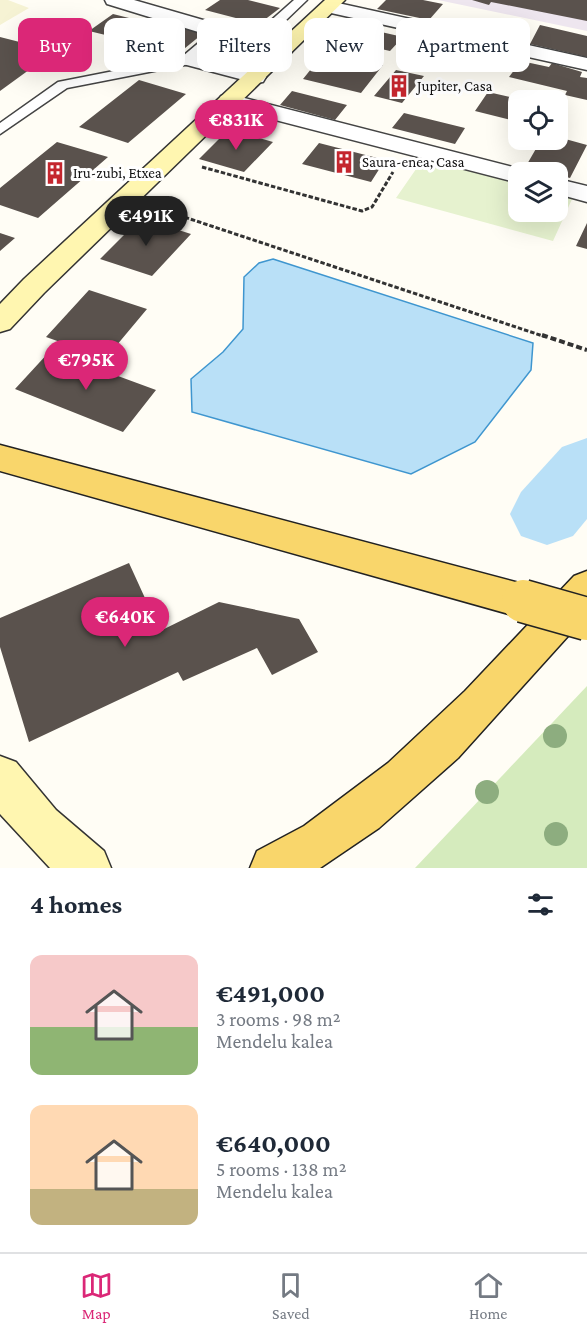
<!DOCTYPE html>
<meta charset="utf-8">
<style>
body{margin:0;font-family:"Crimson Pro",serif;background:#f6f6f7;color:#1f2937;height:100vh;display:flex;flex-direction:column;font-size:22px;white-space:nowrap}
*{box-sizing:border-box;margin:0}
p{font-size:20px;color:#747a83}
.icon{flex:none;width:33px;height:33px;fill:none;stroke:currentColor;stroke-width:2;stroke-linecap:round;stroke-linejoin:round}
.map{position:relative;height:868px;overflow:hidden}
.sheet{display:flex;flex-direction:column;background:#fff;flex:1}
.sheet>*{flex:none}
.banner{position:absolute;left:18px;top:18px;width:552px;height:54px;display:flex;gap:12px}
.fabs{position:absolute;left:508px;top:90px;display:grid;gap:12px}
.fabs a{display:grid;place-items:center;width:60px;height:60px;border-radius:12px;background:#fff;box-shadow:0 6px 24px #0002;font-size:30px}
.price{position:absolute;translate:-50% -51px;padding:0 14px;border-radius:21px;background:#db2777;color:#fff;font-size:20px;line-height:39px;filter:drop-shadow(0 2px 3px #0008)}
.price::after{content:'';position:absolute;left:50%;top:36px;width:18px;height:14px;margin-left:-9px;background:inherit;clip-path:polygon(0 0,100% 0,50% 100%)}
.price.selected{background:#222;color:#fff}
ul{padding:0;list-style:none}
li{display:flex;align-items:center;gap:18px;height:150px;padding:0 30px}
li span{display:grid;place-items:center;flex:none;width:168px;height:120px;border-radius:12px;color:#555}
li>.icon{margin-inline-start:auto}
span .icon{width:72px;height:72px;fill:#fffc;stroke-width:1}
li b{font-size:26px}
h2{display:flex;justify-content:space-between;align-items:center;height:72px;padding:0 30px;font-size:26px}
.pill{padding:0 21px;border-radius:12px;background:#fff;box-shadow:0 6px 24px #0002;font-size:21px;line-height:54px}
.pill.selected{background:#db2777;color:#fff}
.tabs{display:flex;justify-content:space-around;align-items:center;height:84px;border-top:2px solid #e0e1e3;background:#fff;font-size:16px;color:#747a83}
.tabs a{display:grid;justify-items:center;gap:3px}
.tabs .selected{color:#db2777}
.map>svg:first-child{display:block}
</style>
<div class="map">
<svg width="587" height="868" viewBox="0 0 587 868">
<rect width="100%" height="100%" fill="#fffdf5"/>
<path fill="#eee6ef" d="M 438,0 L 587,0 L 587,31 Z"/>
<path fill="#f6f3d4" d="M 0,0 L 8,0 L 29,8 L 0,25 Z"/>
<path fill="#d5ebbd" d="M 587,686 L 587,868 L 415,868 Z"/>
<path fill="#e6f2cf" d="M 423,159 L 519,183 L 519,212 L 558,212 L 558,193 L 573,197 L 553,241 L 396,198 Z"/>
<path fill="#b9e0f7" stroke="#3f96cf" stroke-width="1.5" d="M 273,259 L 533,343 L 531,370 L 475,442 L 411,474 L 192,412 L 191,379 L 223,352 L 243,329 L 244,277 L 259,263 Z"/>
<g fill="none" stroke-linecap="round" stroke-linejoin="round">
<path fill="#b9e0f7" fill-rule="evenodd" d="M 587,438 L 587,519 L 573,536 L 547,545 L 521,536 L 510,514 L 521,492 L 562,447 Z"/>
</g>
<path fill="#5a524d" d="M 220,0 L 248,0 L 280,8 L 259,24 L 205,10 Z
M 386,0 L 423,0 L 443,4 L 429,20 L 377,9 Z
M 472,0 L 587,0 L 587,21 L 491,2 L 489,5 Z
M 113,14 L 145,22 L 122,39 L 89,31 Z
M 172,23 L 206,31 L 179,53 L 145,44 Z
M 540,25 L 587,36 L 587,57 L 530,44 Z
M 355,26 L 403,37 L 390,51 L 342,40 Z
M 0,37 L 55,51 L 0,91 Z
M 324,53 L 383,65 L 361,93 L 303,79 Z
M 521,61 L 549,67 L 552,63 L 582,72 L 580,77 L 587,78 L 587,100 L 565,95 L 567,91 L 509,77 Z
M 396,70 L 424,76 L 402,103 L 374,96 Z
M 139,80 L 186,94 L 128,143 L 79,127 Z
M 292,91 L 347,105 L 335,120 L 280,105 Z
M 488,92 L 519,99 L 519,122 L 475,111 Z
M 404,113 L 465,128 L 455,144 L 392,128 Z
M 229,129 L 273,142 L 244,172 L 199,159 Z
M 558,137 L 587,145 L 570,178 L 526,166 L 541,140 L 558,140 Z
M 57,142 L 108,157 L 38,218 L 0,205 L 0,188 Z
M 319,143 L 385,160 L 371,182 L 302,164 Z
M 141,218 L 191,234 L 152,276 L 100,259 Z
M 587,223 L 587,249 L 576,246 Z
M 0,233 L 15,238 L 0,251 Z
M 89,290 L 147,309 L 106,358 L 46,337 Z
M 50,351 L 156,390 L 123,432 L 15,389 Z
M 129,563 L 160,631 L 219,602 L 299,619 L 318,652 L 272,675 L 257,648 L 183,681 L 178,672 L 29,742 L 0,647 L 0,618 Z"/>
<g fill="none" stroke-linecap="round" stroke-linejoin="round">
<g stroke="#444" stroke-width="3">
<path id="lane" d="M 294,0 L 307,0 L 259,46 L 249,46 L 249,40 Z
M 190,56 L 195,57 L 195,63 L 67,88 L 0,134 L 0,123 L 58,82 Z"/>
</g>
<g stroke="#444" stroke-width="3">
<path id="street" d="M 105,0 L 134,0 L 217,24 L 228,31 L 290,46 L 293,50 L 290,54 L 283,56 L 225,42 L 206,58 L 263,72 L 266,77 L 263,82 L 255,83 L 183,64 L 180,60 L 183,56 L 208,35 L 107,4 Z
M 329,1 L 587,58 L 587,70 L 322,11 L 319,7 Z
M 229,94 L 528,171 L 529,172 L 519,172 L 519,183 L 221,106 L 218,101 L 221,96 Z
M 558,179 L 587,186 L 587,202 L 558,194 Z"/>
</g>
<g stroke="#333" stroke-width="3">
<path id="secondary" d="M 325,0 L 345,0 L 44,293 L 10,329 L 0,332 L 0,304 L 24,279 Z
M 0,756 L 16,762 L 56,810 L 104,851 L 111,868 L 50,868 L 0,814 Z"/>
</g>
<g stroke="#222" stroke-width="3">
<path id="primary" d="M 0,445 L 523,584 L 537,589 L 542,601 L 537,613 L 523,618 L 0,471 Z
M 587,571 L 587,615 L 458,758 L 379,828 L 320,868 L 250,868 L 257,851 L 304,826 L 388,763 L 465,691 L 574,576 Z"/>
</g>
<path stroke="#333" stroke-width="3" stroke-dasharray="4.5 2" stroke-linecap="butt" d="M 202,167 L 362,211 L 372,207 L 393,172
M 160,209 L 546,337"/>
<path stroke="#333" stroke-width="4" stroke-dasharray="6 3" stroke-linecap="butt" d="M 542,335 L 587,350"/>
<use href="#lane" fill="#fff" fill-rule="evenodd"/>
<use href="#street" fill="#fff" fill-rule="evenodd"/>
<use href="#secondary" fill="#fff6b0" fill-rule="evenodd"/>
<use href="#primary" fill="#f9d66b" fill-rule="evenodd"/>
<g stroke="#222" stroke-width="45" stroke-linecap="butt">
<path id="primary-bridge" d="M 523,601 L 587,619"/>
</g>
<use href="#primary-bridge" stroke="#f9d66b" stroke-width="42"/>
</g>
<g fill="#8dad7f">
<circle cx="555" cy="736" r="12"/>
<circle cx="487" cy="792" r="12"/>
<circle cx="556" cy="834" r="12"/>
</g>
<defs>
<g id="building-bare" transform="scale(1.8)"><path d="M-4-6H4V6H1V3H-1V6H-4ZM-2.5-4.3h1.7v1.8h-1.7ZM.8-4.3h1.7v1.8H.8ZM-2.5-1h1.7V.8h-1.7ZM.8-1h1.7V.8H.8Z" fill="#c4262e" stroke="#fff" stroke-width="2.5" paint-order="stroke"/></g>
</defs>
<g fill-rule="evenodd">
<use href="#building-bare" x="399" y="86"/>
<use href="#building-bare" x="344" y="162"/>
<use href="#building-bare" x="55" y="173"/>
</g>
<g text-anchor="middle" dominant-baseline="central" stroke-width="6" stroke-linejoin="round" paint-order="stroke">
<g font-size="15" fill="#111" stroke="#fff" text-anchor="start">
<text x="417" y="86">Jupiter, Casa</text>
<text x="362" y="162">Saura-enea, Casa</text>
<text x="73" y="173">Iru-zubi, Etxea</text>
</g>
</g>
</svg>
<div class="fabs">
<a><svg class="icon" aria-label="locate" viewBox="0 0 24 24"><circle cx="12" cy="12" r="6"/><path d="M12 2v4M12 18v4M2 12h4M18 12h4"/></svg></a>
<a><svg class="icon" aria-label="layers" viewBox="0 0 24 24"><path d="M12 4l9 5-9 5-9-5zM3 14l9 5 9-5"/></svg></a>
</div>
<b class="price" style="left:236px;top:151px">€831K</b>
<b class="price selected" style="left:146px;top:247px">€491K</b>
<b class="price" style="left:86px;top:391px">€795K</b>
<b class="price" style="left:125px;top:648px">€640K</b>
<div class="banner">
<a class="pill selected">Buy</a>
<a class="pill">Rent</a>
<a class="pill">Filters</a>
<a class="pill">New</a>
<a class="pill">Apartment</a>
</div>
</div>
<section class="sheet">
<h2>4 homes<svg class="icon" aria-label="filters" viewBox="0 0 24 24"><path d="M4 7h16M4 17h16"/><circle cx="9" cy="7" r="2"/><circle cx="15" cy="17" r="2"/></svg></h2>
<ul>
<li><span style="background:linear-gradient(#f6c9c9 60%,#8fb573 0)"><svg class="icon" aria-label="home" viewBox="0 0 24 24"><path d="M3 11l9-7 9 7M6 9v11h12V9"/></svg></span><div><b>€491,000</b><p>3 rooms · 98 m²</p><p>Mendelu kalea</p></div></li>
<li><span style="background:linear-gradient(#ffd9b3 70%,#c2b280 0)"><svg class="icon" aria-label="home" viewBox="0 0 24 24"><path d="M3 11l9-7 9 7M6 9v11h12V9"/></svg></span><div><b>€640,000</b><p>5 rooms · 138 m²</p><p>Mendelu kalea</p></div></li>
</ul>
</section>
<nav class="tabs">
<a class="selected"><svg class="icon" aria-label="map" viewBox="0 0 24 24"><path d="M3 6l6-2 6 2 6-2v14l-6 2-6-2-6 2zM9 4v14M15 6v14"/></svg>Map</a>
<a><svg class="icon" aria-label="saved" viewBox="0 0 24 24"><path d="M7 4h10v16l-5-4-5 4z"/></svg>Saved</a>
<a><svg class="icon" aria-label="home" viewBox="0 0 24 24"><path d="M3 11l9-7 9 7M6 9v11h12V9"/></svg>Home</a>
</nav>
